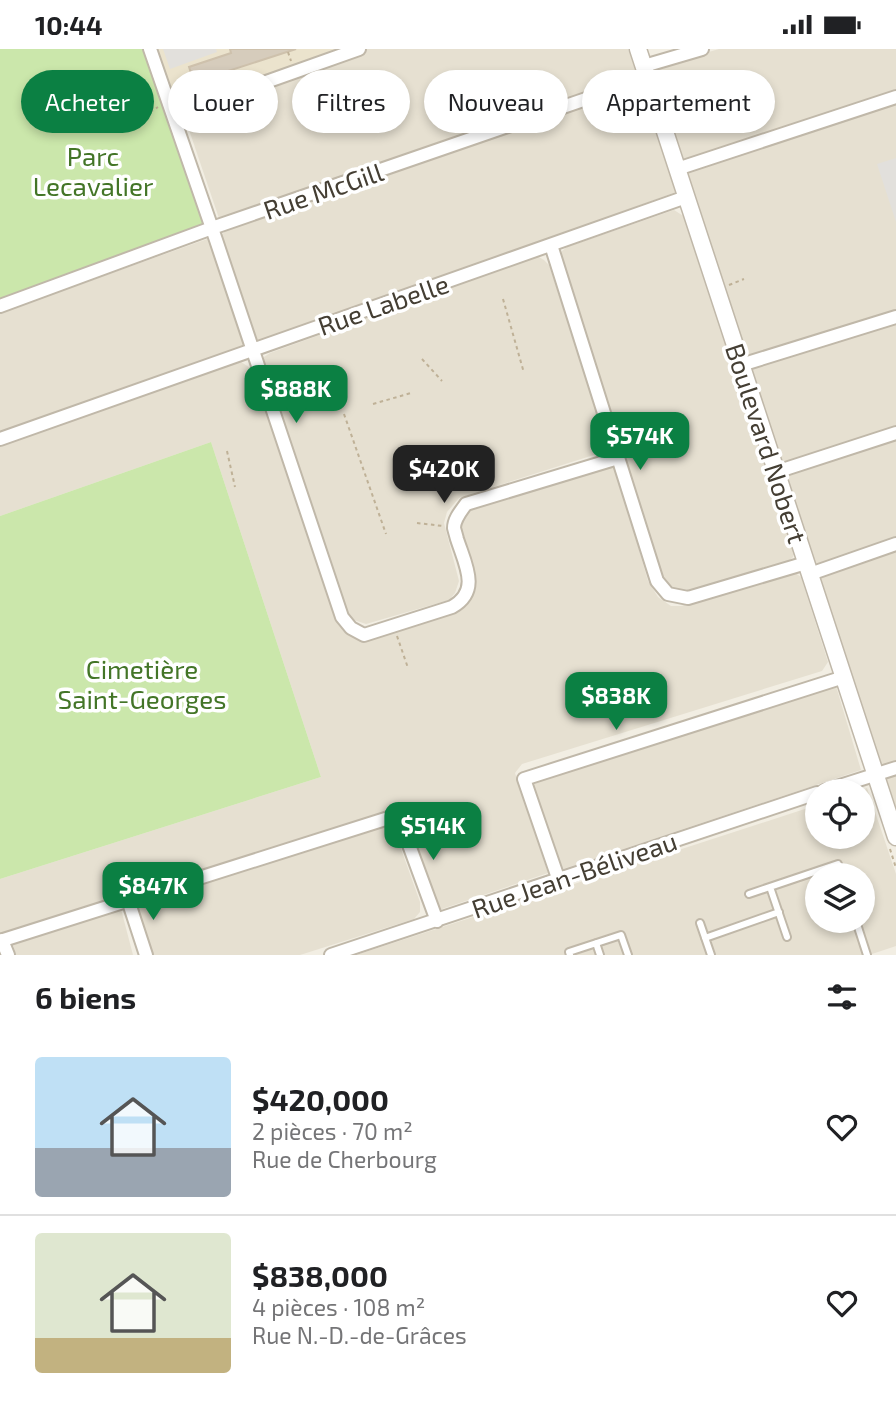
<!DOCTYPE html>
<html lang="fr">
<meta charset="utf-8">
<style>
body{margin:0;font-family:"Exo 2",sans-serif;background:#f6f6f6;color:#202124;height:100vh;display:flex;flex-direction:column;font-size:26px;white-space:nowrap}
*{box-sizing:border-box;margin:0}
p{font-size:23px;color:#757577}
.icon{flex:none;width:38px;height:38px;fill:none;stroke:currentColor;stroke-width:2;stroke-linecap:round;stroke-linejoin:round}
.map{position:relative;height:906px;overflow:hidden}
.details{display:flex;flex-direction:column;background:#fff;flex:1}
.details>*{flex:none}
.hud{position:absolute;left:21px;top:21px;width:854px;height:63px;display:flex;gap:14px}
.buttons{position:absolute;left:805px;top:730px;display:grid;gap:14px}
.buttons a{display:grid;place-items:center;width:70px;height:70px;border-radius:50%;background:#fff;box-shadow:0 4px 10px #0003;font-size:35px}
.price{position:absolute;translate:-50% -60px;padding:0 16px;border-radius:14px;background:#0b8043;color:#fff;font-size:23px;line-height:46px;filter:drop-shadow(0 2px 4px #0008)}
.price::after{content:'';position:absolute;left:50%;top:42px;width:21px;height:16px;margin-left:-10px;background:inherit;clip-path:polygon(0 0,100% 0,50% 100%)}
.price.on{background:#222;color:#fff}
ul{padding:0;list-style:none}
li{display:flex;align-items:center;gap:21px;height:175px;padding:0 35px}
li+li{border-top:2px solid #e0e0e0}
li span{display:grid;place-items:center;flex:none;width:196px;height:140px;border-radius:7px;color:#555}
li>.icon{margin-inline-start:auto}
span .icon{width:84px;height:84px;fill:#fffc;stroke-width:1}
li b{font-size:30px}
h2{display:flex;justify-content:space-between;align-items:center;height:84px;padding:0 35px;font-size:30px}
.tag{padding:0 24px;border-radius:32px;background:#fff;box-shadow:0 4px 10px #0003;font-size:24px;line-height:63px}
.tag.on{background:#0b8043;color:#fff}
.status{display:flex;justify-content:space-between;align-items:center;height:49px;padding:0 35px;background:#fff;direction:ltr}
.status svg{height:19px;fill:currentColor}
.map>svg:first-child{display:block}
</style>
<div class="status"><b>10:44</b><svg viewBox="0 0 49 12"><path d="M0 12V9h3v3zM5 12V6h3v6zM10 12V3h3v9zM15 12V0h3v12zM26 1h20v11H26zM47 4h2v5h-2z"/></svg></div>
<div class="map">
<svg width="896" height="906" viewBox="0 0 896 906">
<rect width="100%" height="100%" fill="#f2eee3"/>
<path fill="#e6e0d1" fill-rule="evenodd" d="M 366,0 L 628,0 L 676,143 L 0,389 L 0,264 L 224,184 L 185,69 Z
M 719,0 L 896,0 L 896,758 L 650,20 Z
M 674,161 L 685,168 L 795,502 L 793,508 L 789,512 L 688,544 L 677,543 L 669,537 L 662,525 L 560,209 L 562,202 L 567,198 Z
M 537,207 L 544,211 L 549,216 L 607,391 L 605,399 L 600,404 L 459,449 L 447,463 L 444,474 L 459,532 L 455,544 L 449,551 L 366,575 L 354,571 L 346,564 L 263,315 L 264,308 L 270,304 Z
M 241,313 L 252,320 L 340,574 L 362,590 L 470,548 L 460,480 L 462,470 L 472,459 L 612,417 L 616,421 L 648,532 L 658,548 L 671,557 L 681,557 L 794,523 L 801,528 L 828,613 L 822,622 L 522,715 L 515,724 L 548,824 L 439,861 L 402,759 L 0,885 L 0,830 L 321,728 L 211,393 L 0,467 L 0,393 Z
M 836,637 L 861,721 L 563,820 L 531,732 Z
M 867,739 L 896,825 L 896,897 L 869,906 L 356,906 L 817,756 L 817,788 L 863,788 L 863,742 L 860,742 ZM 817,826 L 863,826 L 863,872 L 817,872 Z
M 385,776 L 391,778 L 395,783 L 420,853 L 420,863 L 414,870 L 300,906 L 153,906 L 135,854 Z
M 121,860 L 133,906 L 16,906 L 13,896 Z"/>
<path fill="#ebe3cd" d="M 150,0 L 359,0 L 173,66 Z"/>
<path fill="#cbe7ab" d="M 0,0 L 150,0 L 212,179 L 0,257 Z
M 211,393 L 321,728 L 0,830 L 0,467 Z"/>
<path fill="#e2e0dc" d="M 163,0 L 216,0 L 217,3 L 170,20 Z
M 896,109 L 896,173 L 877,115 Z"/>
<path fill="#d6ccbc" stroke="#cec1ac" stroke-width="2" d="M 230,0 L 296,0 L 194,33 L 189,18 L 231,4 Z"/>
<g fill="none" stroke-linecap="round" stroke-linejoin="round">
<g stroke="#c0b8a9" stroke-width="10">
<path id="service" d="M 770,838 L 787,888
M 749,845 L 838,815 L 841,826
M 856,872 L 867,906
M 700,874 L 711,906
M 705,889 L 779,863
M 596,894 L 600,906
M 570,906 L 569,903 L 621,886 L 628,906"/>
</g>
<g stroke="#c0b8a9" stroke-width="16">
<path id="minor" d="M 150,0 L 216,191 L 342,568 L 351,579 L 364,586 L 452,558 C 481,542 465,515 457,490 C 456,486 455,483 454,479 C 454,470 461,462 466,455 L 618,409
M 644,17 L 702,0
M 173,66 L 359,0
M 677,120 L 896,48
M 551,196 L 657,532 L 668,545 L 688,549 L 806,514
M 0,257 L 212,179 L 647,29
M 741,316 L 896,268
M 0,390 L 686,148
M 776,423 L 896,384
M 810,525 L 896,495
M 824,742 L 896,719
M 558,829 L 524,730 L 844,628
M 128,851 L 146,906
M 2,891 L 8,906
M 0,892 L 398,766 L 437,872
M 331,906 L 817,744"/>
</g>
<g stroke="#c0b8a9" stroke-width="19">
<path id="tertiary" d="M 638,0 L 896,788"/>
</g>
<path stroke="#bfb197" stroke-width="2" stroke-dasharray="3.5 3.5" stroke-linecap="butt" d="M 288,3 L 291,12
M 150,63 L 158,58
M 729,236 L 744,230
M 503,250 L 524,324
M 422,310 L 442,332
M 373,355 L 411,344
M 344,365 L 386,485
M 227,402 L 235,438
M 417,474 L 443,477
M 397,587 L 408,619
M 890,800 L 896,819"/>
<use href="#service" stroke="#fff" stroke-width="6"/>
<use href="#minor" stroke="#fff" stroke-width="12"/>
<use href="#tertiary" stroke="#fff" stroke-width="16"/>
</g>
<g text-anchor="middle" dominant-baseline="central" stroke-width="7" stroke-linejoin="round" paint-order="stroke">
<g font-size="26" fill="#437527" stroke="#fff">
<text x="93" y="106">Parc<tspan x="93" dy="30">Lecavalier</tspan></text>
<text x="142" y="619">Cimetière<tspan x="142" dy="30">Saint-Georges</tspan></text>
</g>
<g font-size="26" fill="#443e33" stroke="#fff">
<text transform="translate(323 141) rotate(-19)">Rue McGill</text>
<text transform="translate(383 255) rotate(-19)">Rue Labelle</text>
<text transform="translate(767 394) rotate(72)">Boulevard Nobert</text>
<text transform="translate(574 825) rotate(-19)">Rue Jean-Béliveau</text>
</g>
</g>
</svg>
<div class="buttons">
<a><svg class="icon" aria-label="locate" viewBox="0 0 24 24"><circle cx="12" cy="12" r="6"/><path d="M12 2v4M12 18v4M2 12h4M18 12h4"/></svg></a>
<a><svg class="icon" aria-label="layers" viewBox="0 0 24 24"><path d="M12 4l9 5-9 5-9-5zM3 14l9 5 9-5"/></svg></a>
</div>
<b class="price" style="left:296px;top:376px">$888K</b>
<b class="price" style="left:640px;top:423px">$574K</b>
<b class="price on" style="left:444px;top:456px">$420K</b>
<b class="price" style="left:616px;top:683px">$838K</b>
<b class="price" style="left:433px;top:813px">$514K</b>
<b class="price" style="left:153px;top:873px">$847K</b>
<div class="hud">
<a class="tag on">Acheter</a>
<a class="tag">Louer</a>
<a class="tag">Filtres</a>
<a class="tag">Nouveau</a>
<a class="tag">Appartement</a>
</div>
</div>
<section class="details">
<h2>6 biens<svg class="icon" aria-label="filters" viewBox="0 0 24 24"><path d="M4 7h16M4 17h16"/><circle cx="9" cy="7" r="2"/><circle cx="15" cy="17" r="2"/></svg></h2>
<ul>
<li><span style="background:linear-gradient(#bfe0f5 65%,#9aa5b1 0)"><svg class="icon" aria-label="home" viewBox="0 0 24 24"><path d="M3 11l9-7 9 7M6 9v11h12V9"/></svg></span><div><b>$420,000</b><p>2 pièces · 70 m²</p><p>Rue de Cherbourg</p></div><svg class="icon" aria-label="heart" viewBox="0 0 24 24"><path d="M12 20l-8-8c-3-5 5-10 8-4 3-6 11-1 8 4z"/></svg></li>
<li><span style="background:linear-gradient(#dfe7d0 75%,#c2b280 0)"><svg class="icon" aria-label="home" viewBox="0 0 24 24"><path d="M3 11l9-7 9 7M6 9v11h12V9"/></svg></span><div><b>$838,000</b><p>4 pièces · 108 m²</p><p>Rue N.-D.-de-Grâces</p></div><svg class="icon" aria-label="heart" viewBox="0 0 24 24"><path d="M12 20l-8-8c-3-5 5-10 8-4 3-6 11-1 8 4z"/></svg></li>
</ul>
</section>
